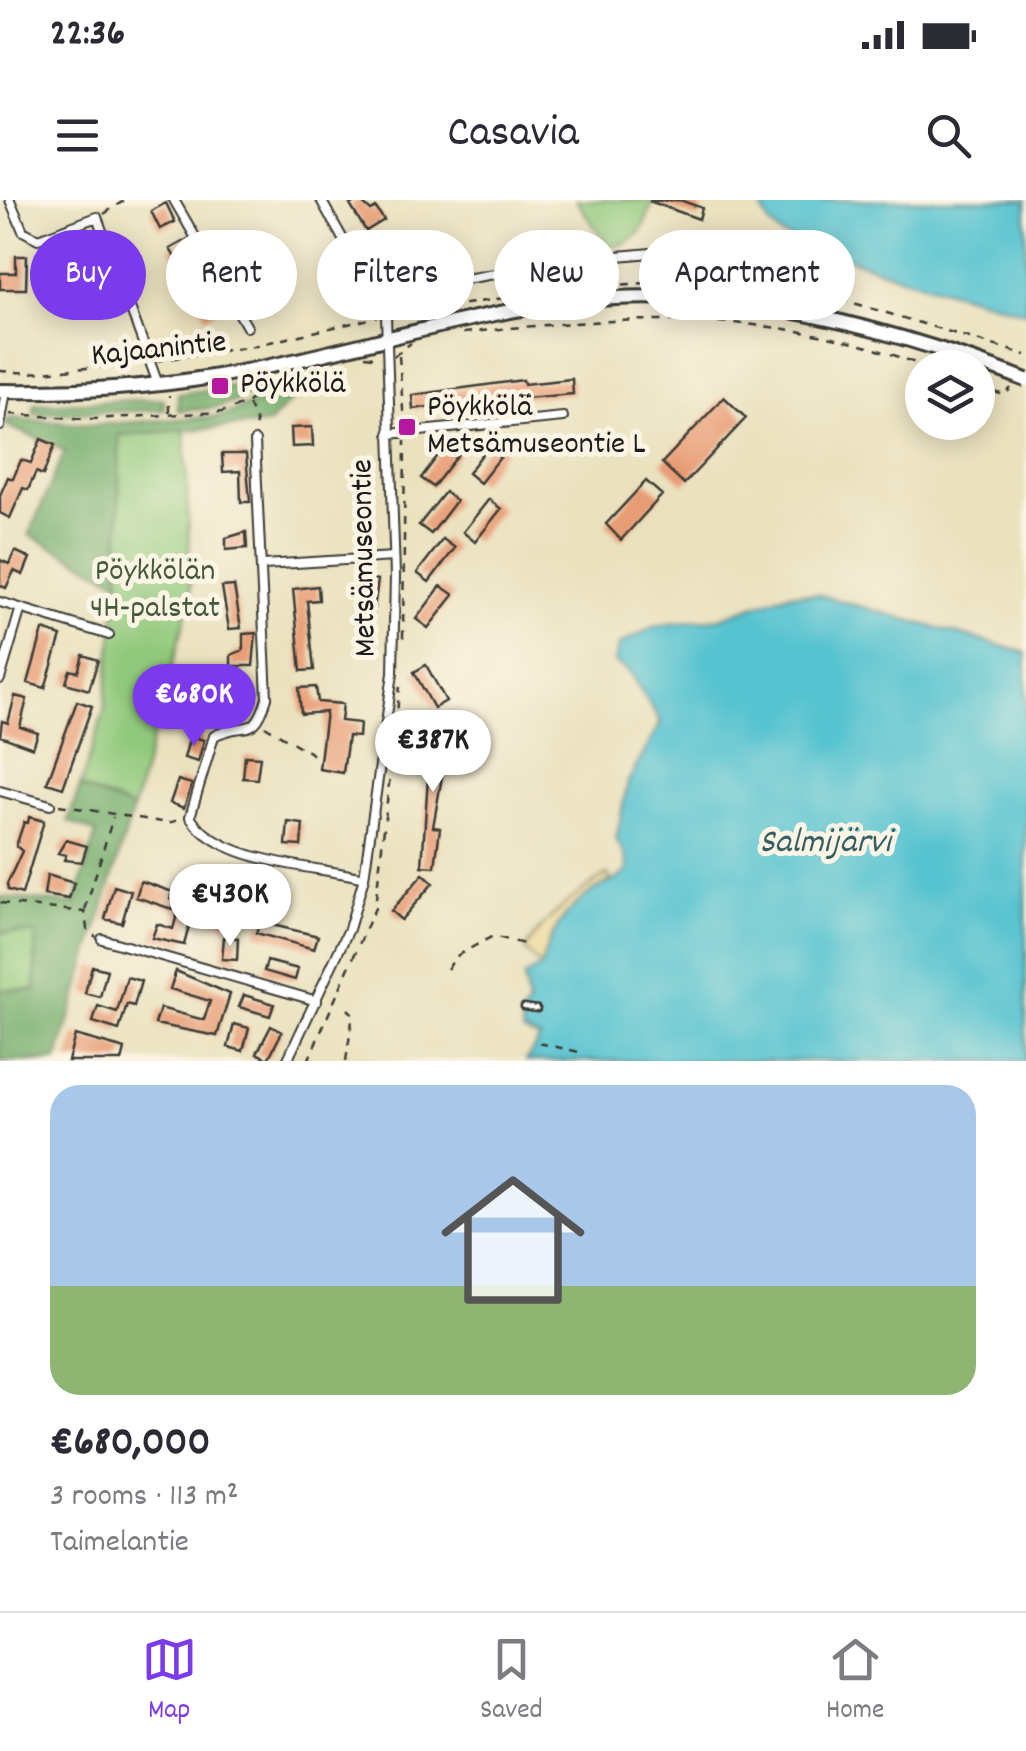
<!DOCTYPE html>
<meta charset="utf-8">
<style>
body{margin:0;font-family:Dekko,sans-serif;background:#f7f7f7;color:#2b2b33;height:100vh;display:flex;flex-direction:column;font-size:38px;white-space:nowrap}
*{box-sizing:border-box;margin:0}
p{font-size:32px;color:#7c7c81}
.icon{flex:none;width:55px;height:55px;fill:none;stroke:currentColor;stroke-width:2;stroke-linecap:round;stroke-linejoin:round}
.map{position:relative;height:861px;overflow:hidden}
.sheet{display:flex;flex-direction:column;background:#fff;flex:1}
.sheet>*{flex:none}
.hud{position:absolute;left:30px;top:30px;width:968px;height:90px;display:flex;gap:20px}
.buttons{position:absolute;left:905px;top:150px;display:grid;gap:20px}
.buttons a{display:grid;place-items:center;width:90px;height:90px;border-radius:50%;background:#fff;box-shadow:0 5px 25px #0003;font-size:50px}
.price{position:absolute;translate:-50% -85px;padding:0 22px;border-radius:35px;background:#fff;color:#222;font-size:32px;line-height:65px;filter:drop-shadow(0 2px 5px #0008)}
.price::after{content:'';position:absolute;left:50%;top:60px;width:30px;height:22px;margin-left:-15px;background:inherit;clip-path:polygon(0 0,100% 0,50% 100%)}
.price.active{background:#7c3aed;color:#fff}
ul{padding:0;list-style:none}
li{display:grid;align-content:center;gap:20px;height:530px;padding:0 50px}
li+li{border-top:2px solid #e1e1e2}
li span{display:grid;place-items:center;height:310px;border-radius:30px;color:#555}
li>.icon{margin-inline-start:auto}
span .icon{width:180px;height:180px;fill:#fffc;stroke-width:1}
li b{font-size:42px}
.chip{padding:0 35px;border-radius:45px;background:#fff;box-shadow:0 5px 25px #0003;font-size:35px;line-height:90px}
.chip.active{background:#7c3aed;color:#fff}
.status{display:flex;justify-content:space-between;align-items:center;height:70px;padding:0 50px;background:#fff;direction:ltr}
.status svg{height:28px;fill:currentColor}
header{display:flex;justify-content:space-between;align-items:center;height:130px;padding:0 50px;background:#fff;font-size:45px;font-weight:600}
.tab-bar{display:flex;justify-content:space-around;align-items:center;height:140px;border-top:2px solid #e1e1e2;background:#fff;font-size:28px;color:#7c7c81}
.tab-bar a{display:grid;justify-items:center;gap:5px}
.tab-bar .active{color:#7c3aed}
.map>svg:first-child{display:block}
</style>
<div class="status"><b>22:36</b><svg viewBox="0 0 49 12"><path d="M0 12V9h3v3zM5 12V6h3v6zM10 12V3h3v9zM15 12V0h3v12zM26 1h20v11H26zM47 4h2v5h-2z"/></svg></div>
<header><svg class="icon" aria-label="menu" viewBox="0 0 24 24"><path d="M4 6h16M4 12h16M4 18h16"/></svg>Casavia<svg class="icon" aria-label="search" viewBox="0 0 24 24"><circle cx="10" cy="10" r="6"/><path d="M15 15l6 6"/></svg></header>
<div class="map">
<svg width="1026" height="861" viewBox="0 0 1026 861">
<rect width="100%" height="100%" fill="#fcf5e5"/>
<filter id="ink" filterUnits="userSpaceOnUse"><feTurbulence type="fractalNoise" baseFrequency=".01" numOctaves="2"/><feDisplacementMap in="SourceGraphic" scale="20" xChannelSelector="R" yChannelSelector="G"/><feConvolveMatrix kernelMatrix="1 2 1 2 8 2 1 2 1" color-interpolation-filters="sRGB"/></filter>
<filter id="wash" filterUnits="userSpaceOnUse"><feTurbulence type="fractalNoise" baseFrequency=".0048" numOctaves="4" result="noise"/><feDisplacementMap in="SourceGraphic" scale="40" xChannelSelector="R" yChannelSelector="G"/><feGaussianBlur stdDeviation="2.25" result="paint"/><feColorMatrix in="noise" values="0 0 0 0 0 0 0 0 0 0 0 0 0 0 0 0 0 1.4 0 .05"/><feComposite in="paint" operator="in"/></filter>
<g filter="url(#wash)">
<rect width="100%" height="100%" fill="#eae1be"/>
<path fill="#91c97c" stroke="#56724c" stroke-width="2.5" d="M 576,0 L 653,0 C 646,26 639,43 609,47 Z
M 185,230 L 191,397 L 133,609 L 80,587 L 104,512 L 119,382 L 119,234 Z
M 0,732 L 36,734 L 35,790 L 0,790 Z"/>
<path fill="#74ad6c" stroke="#486444" stroke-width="2.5" d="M 313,178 L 268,224 L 119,235 L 119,382 L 29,335 L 65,251 L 6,225 L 9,218 L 91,225 L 222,216 Z
M 252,183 L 256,187 C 234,209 208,209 178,211 L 178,194 Z
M 164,199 L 164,210 L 34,214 L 35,204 Z
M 80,587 L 133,609 L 57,861 L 0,861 L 0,790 L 35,790 L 36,734 L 0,732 L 0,697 L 75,704 L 96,633 L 68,621 Z"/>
<path fill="#eeda9e" stroke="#857b5d" stroke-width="2.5" d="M 608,674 L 611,680 C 576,699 549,727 541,767 L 525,749 C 547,716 574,695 608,674 Z"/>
<path fill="#57c3d0" stroke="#3a7076" stroke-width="2.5" d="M 758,0 L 1026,0 L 1026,112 L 895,75 L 781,35 L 769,23 Z
M 791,393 L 820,395 L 1026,453 L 1026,861 L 526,861 L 540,838 L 523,832 L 520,817 L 528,805 L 524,777 L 541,767 C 548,735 567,708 594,690 C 603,684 625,679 627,668 C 628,657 621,648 616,639 L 628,582 L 661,522 L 630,473 L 614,462 L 619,445 L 655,426 L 720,418 Z"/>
<g id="blocks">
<path fill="#e89c75" d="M 359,0 L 371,11 L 376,8 L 384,20 L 366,31 L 350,5 Z
M 680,0 L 702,8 L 699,19 L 649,1 Z
M 166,3 L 175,22 L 160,29 L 151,11 Z
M 246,37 L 250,46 L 257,43 L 262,54 L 243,62 L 234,43 Z
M 188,39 L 204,66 L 186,76 L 170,49 Z
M 16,56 L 27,56 L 26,89 L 0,89 L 0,73 L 16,73 Z
M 60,62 L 66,77 L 97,65 L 103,80 L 46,101 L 40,85 L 56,78 L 51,66 Z
M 348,65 L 359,86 L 345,94 L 334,73 Z
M 272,74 L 284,94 L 256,110 L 250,101 L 263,93 L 257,83 Z
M 209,84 L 223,107 L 206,117 L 193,93 Z
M 572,179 L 573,194 L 525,198 L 525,194 L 413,209 L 412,195 L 523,180 L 524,184 Z
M 724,197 L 746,218 L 684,284 L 662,263 Z
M 312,227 L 313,246 L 292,247 L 291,228 Z
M 41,239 L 55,245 L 43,275 L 36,272 L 28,290 L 23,288 L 10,318 L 0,313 L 0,295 L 8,277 L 13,279 L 21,260 L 31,263 Z
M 493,240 L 506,250 L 480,283 L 468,273 Z
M 446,245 L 459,254 L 433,287 L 421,278 Z
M 222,254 L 246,254 L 250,302 L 241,302 L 240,271 L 223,272 Z
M 646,281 L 662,295 L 621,340 L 606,324 Z
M 445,292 L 456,301 L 431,334 L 419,325 Z
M 489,299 L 501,309 L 475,342 L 463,332 Z
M 246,332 L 247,348 L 226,350 L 226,338 Z
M 443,339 L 455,348 L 429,382 L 417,373 Z
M 15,351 L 30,358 L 23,375 L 14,371 L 6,388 L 0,385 L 0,360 L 9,364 Z
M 367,379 L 378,380 L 371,431 L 362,429 L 360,424 Z
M 234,386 L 241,428 L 229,429 L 222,387 Z
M 318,386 L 319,400 L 307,401 L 314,470 L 301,471 L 293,389 Z
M 441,386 L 454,395 L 428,428 L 416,419 Z
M 43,430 L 61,436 L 45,488 L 28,483 Z
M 256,433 L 253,466 L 231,466 L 231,455 L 243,450 L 243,434 Z
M 83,455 L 98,460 L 89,490 L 66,483 L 70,470 L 78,472 Z
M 426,465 L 446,501 L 434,508 L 414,472 Z
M 316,487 L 318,502 L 343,504 L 341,521 L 360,523 L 359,537 L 348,536 L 343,573 L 319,569 L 326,512 L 301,514 L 299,488 Z
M 15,496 L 27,499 L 20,527 L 38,533 L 33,548 L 0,536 L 2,521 L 8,523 Z
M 246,496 L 249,513 L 227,517 L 224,501 Z
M 77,501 L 92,506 L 63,588 L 47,583 Z
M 432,518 L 443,519 L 439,553 L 446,554 L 433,627 L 440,628 L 435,667 L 422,666 Z
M 190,536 L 204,540 L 198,562 L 184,558 Z
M 245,556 L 260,557 L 257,579 L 243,578 Z
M 178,580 L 192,584 L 184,608 L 170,603 Z
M 29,617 L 44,621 L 22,694 L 8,690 L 7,684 L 22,651 L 16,646 L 24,622 L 28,623 Z
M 288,622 L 303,624 L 301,646 L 286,645 Z
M 66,640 L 87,646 L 82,662 L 64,660 L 66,655 L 58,653 Z
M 233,666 L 249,668 L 246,690 L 230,688 Z
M 423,674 L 433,683 L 401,720 L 391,711 Z
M 47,675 L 74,683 L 69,699 L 44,695 Z
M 141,681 L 173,692 L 170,699 L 236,712 L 232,726 L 192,715 L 184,745 L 152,738 L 157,724 L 173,729 L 178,711 L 136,697 Z
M 263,684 L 286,689 L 283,703 L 260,699 Z
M 114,686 L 131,691 L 122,723 L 105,719 Z
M 260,722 L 318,736 L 314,749 L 256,733 Z
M 224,737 L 238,738 L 237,760 L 222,759 Z
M 267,761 L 298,769 L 295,780 L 264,771 Z
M 92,766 L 107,770 L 100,797 L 85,793 Z
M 176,771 L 230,794 L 217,836 L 155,824 L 160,808 L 204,820 L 210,801 L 170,789 Z
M 127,777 L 141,781 L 134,806 L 127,804 L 119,830 L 93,822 L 98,806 L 117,812 Z
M 244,795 L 274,804 L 270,816 L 239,807 Z
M 234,824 L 249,828 L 243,851 L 228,847 Z
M 271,826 L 282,832 L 268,859 L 257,853 Z
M 75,835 L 125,849 L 122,861 L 68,861 Z"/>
</g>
</g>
<g filter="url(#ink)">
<use href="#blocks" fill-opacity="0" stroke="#3b3a34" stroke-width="2.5"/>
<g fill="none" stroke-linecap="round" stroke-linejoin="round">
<g stroke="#3b3a34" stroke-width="9">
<path id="lane" d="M 524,807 L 537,809"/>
</g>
<g stroke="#3b3a34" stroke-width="12">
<path id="street" d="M 10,0 L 23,31 L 38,39 L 97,17 L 158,184
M 174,0 L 247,127
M 386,116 L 408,99 L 460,80 L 574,60 L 706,48 L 751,55 L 778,70 L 785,84 L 783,110
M 0,226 L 6,191
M 389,234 L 563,217
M 255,241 L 267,498 C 254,542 245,519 214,536 L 190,617 C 221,664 312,665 364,678
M 263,365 L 394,357
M 0,402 L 109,435
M 0,479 L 20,411
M 0,591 L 50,605
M 102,739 L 317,801
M 287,861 L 349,729 L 364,678 L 393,473 L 395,375 L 386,116 L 321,0"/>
</g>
<g stroke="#3b3a34" stroke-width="18">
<path id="primary" d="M 0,191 C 70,192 144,188 212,177 C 335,157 452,115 577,101 C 722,85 874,123 1008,173"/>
</g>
<path stroke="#3b3a34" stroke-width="2.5" stroke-dasharray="8 8" stroke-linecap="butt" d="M 104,14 L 125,0
M 794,85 L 1026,155
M 401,114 L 569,88 L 695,80 L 776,83
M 463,133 C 619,116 778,106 928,168
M 365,156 L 381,158
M 394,156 L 411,143
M 399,156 L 404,223
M 156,161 L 253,146 L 378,117
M 0,171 L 30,173 L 143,163
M 978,188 L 1005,195 L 1011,188
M 248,204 L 256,221 L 255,234
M 169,213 L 169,196
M 10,214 L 91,219 L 222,212 L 247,203 L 269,184 L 296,172
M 403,438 L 405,241
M 265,526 L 314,555
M 59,605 L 168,623 L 183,619
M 0,703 L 85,712 L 87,729 L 96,737
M 85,710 L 113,617
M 447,769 L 458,755 L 493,736 L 524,744
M 539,843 L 584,853
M 308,861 L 375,708 L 400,486
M 346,861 L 353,814 L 348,809"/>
<use href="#lane" stroke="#fff" stroke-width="4"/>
<use href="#street" stroke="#fff" stroke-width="8"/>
<use href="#primary" stroke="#fff" stroke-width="12"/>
<g stroke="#3b3a34" stroke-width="18" stroke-linecap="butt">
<path id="primary-bridge" d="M 1008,173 L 1026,180"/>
</g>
<use href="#primary-bridge" stroke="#fff" stroke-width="12"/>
</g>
</g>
<g fill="#b5179e" stroke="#fcf5e5" stroke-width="4">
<rect x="210" y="176" width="20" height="20" rx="5"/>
<rect x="397" y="217" width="20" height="20" rx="5"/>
</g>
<g text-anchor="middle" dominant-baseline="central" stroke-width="10" stroke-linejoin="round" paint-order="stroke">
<g font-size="32" fill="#1c1c1c" stroke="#fcf5e5">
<text transform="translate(159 151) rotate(-6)">Kajaanintie</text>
<text transform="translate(366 358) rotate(-91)">Metsämuseontie</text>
</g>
<g font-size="32" fill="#1c1c1c" stroke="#fcf5e5" text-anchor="start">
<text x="240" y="186">Pöykkölä</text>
<text x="427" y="209">Pöykkölä<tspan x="427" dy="37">Metsämuseontie L</tspan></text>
</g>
<g font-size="32" fill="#45593e" stroke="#fcf5e5">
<text x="155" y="373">Pöykkölän<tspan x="155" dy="37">4H-palstat</tspan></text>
</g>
<g font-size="35" font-style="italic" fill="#345f64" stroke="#fcf5e5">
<text x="825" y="644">Salmijärvi</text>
</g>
</g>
</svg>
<div class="buttons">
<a><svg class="icon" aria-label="layers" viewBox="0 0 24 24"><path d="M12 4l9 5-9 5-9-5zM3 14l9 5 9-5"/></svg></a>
</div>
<b class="price active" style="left:194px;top:549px">€680K</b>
<b class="price" style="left:433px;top:595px">€387K</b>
<b class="price" style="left:230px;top:749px">€430K</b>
<div class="hud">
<a class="chip active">Buy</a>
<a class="chip">Rent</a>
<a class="chip">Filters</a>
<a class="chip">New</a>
<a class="chip">Apartment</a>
</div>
</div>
<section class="sheet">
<ul>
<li><span style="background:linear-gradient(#a9c7e8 65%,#8fb573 0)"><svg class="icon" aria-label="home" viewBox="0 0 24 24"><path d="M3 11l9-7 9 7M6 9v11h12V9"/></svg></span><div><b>€680,000</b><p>3 rooms · 113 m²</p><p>Taimelantie</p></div></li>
</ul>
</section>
<nav class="tab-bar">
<a class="active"><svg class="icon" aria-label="map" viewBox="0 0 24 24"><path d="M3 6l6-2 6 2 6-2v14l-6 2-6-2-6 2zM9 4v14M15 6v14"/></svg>Map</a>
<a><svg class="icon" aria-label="saved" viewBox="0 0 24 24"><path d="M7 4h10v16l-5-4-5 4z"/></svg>Saved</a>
<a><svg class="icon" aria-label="home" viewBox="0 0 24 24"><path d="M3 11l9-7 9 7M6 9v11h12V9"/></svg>Home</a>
</nav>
